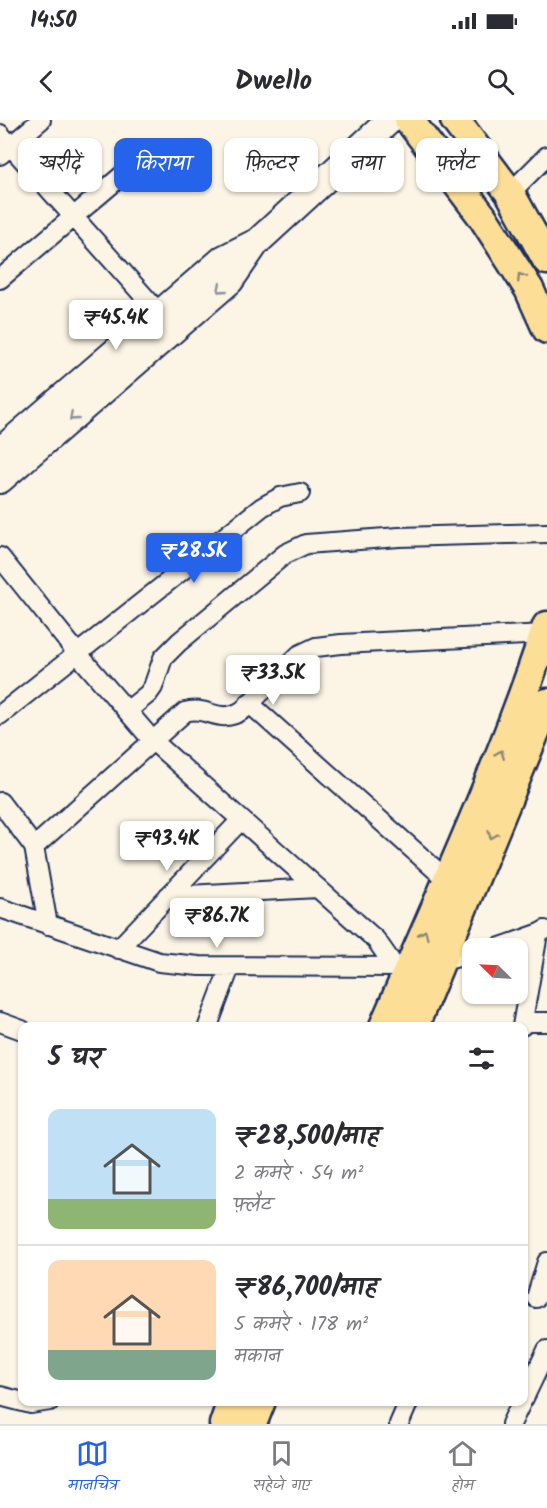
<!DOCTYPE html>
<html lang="hi">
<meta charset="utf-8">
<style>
body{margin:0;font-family:Kalam,"Playpen Sans Deva",sans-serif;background:#f7f7f7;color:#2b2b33;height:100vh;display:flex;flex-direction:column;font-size:22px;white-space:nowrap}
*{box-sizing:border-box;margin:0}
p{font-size:20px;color:#7c7c81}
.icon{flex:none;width:33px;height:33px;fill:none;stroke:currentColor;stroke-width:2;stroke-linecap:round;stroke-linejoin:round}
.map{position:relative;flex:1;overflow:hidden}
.panel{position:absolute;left:18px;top:902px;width:510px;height:384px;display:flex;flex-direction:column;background:#fff;border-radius:12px;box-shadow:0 2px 4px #0004}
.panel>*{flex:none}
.hud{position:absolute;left:18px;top:18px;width:512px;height:54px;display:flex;gap:12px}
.needle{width:39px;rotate:294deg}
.tools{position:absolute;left:462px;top:818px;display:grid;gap:12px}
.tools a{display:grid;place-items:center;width:66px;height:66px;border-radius:12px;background:#fff;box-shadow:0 2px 4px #0004;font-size:30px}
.price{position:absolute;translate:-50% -51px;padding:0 14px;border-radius:6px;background:#fff;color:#222;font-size:20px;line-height:39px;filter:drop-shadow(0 2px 3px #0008)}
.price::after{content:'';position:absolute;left:50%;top:36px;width:18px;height:14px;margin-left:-9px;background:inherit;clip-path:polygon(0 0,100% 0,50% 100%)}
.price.active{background:#2563eb;color:#fff}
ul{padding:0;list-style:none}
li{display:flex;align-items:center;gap:18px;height:150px;padding:0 30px}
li+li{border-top:2px solid #e1e1e2}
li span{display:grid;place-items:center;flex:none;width:168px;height:120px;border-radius:12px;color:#555}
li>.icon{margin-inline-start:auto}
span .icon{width:72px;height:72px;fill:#fffc;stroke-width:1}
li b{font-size:26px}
h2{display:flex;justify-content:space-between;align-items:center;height:72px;padding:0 30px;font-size:26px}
.pill{padding:0 21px;border-radius:12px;background:#fff;box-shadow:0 2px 4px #0004;font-size:21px;line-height:54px}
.pill.active{background:#2563eb;color:#fff}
.status{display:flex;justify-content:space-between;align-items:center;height:42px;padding:0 30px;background:#fff;direction:ltr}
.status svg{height:16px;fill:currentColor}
header{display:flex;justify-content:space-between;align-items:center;height:78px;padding:0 30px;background:#fff;font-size:27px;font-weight:700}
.dock{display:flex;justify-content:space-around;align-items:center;height:84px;border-top:2px solid #e1e1e2;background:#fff;font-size:16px;color:#7c7c81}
.dock a{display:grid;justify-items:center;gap:3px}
.dock .active{color:#2563eb}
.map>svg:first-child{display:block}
</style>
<div class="status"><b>14:50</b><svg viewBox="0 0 49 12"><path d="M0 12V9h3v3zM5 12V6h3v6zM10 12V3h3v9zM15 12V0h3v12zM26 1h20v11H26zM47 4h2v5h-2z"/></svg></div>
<header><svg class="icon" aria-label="back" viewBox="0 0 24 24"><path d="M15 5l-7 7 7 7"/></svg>Dwello<svg class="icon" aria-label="search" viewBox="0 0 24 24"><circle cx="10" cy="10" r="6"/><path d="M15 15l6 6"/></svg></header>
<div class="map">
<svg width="547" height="1304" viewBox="0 0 547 1304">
<rect width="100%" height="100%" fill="#fcf5e5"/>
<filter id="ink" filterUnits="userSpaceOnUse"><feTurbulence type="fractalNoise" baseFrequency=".0167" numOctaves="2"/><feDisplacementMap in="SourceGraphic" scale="12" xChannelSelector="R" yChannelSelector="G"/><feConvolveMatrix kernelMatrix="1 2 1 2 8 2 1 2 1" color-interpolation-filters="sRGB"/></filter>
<g filter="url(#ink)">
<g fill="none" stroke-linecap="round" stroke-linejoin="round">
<g stroke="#1b2f5e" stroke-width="22">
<path id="street" d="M 0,14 L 159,193
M 0,35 L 41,0
M 510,73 L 547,36
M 0,159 L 125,53
M 0,437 L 77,533 L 153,621 L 376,820 L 395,847
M 249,583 L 447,760
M 127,591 L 148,574 L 153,567 L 163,538 L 179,522 L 285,434 L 306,424 L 399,417 L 547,413
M 0,595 L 262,387 L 280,377 L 300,373
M 0,682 L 34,727 L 48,805
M 34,727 L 185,592 C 209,585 218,606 243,590 L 299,535 L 316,527 L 341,524 L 545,514
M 168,776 L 318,768
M 0,788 L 159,842 L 199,846 L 403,847
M 498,828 L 538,814 L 545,810
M 118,829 L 241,700
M 433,843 L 472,834
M 0,902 L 22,910
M 523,902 L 547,902
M 208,906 L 230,847
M 522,906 L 538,814
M 536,1178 L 547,1142
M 0,1276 L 31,1284 L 50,1281
M 524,1278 L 547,1230
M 399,1304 L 409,1281
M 511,1304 L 522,1281"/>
</g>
<g stroke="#1b2f5e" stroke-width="30">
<path id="secondary" d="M 0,331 L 223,139 L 255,123
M 0,360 L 230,161 L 256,123 L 390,0"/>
</g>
<g stroke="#1b2f5e" stroke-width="33">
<path id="primary" d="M 409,0 L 482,96 L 529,169 L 547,209
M 455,0 L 510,73 L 547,140
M 384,906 C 441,774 502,643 547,506
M 414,906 L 547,583
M 224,1304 L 232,1281
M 252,1304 L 261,1281"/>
</g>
<use href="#street" stroke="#fcf5e5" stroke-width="18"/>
<use href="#secondary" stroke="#fcf5e5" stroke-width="26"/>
<use href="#primary" stroke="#fdde96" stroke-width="28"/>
</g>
<defs><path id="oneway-chevron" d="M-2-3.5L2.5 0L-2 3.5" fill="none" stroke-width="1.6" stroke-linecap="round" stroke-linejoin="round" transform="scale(1.5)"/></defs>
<g stroke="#8c867a">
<use href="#oneway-chevron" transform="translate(521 157) rotate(-123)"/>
<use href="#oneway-chevron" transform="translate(500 634) rotate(-68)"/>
<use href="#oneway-chevron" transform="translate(492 715) rotate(113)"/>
<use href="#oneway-chevron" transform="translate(424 814) rotate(-66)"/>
</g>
<g stroke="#8c92a2">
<use href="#oneway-chevron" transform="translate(221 169) rotate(139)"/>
<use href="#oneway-chevron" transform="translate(73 297) rotate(139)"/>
</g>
</g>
</svg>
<div class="tools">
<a><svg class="needle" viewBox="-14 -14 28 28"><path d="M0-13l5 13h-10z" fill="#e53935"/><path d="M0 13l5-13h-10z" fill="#7c7c81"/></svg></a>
</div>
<b class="price" style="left:116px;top:231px">₹45.4K</b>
<b class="price active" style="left:194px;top:464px">₹28.5K</b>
<b class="price" style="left:273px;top:586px">₹33.5K</b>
<b class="price" style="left:167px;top:752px">₹93.4K</b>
<b class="price" style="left:217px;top:829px">₹86.7K</b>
<div class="hud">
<a class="pill">खरीदें</a>
<a class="pill active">किराया</a>
<a class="pill">फ़िल्टर</a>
<a class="pill">नया</a>
<a class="pill">फ़्लैट</a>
</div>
<section class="panel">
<h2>5 घर<svg class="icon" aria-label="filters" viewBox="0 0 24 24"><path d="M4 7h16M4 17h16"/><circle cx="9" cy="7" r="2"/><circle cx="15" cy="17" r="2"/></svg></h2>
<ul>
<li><span style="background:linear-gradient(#bfe0f5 75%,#8fb573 0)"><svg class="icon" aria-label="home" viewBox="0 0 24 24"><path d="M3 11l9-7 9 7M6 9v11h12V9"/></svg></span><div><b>₹28,500/माह</b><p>2 कमरे · 54 m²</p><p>फ़्लैट</p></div></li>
<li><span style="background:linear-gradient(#ffd9b3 75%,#7fa58c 0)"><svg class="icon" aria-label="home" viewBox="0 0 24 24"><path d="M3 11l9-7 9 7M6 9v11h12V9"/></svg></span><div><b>₹86,700/माह</b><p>5 कमरे · 178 m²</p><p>मकान</p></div></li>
</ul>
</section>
</div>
<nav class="dock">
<a class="active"><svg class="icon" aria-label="map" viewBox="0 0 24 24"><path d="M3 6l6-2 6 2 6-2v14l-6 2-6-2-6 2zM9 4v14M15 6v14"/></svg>मानचित्र</a>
<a><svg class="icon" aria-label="saved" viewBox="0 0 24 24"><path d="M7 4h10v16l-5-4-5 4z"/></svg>सहेजे गए</a>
<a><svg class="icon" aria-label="home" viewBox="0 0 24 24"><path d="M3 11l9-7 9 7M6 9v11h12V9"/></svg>होम</a>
</nav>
